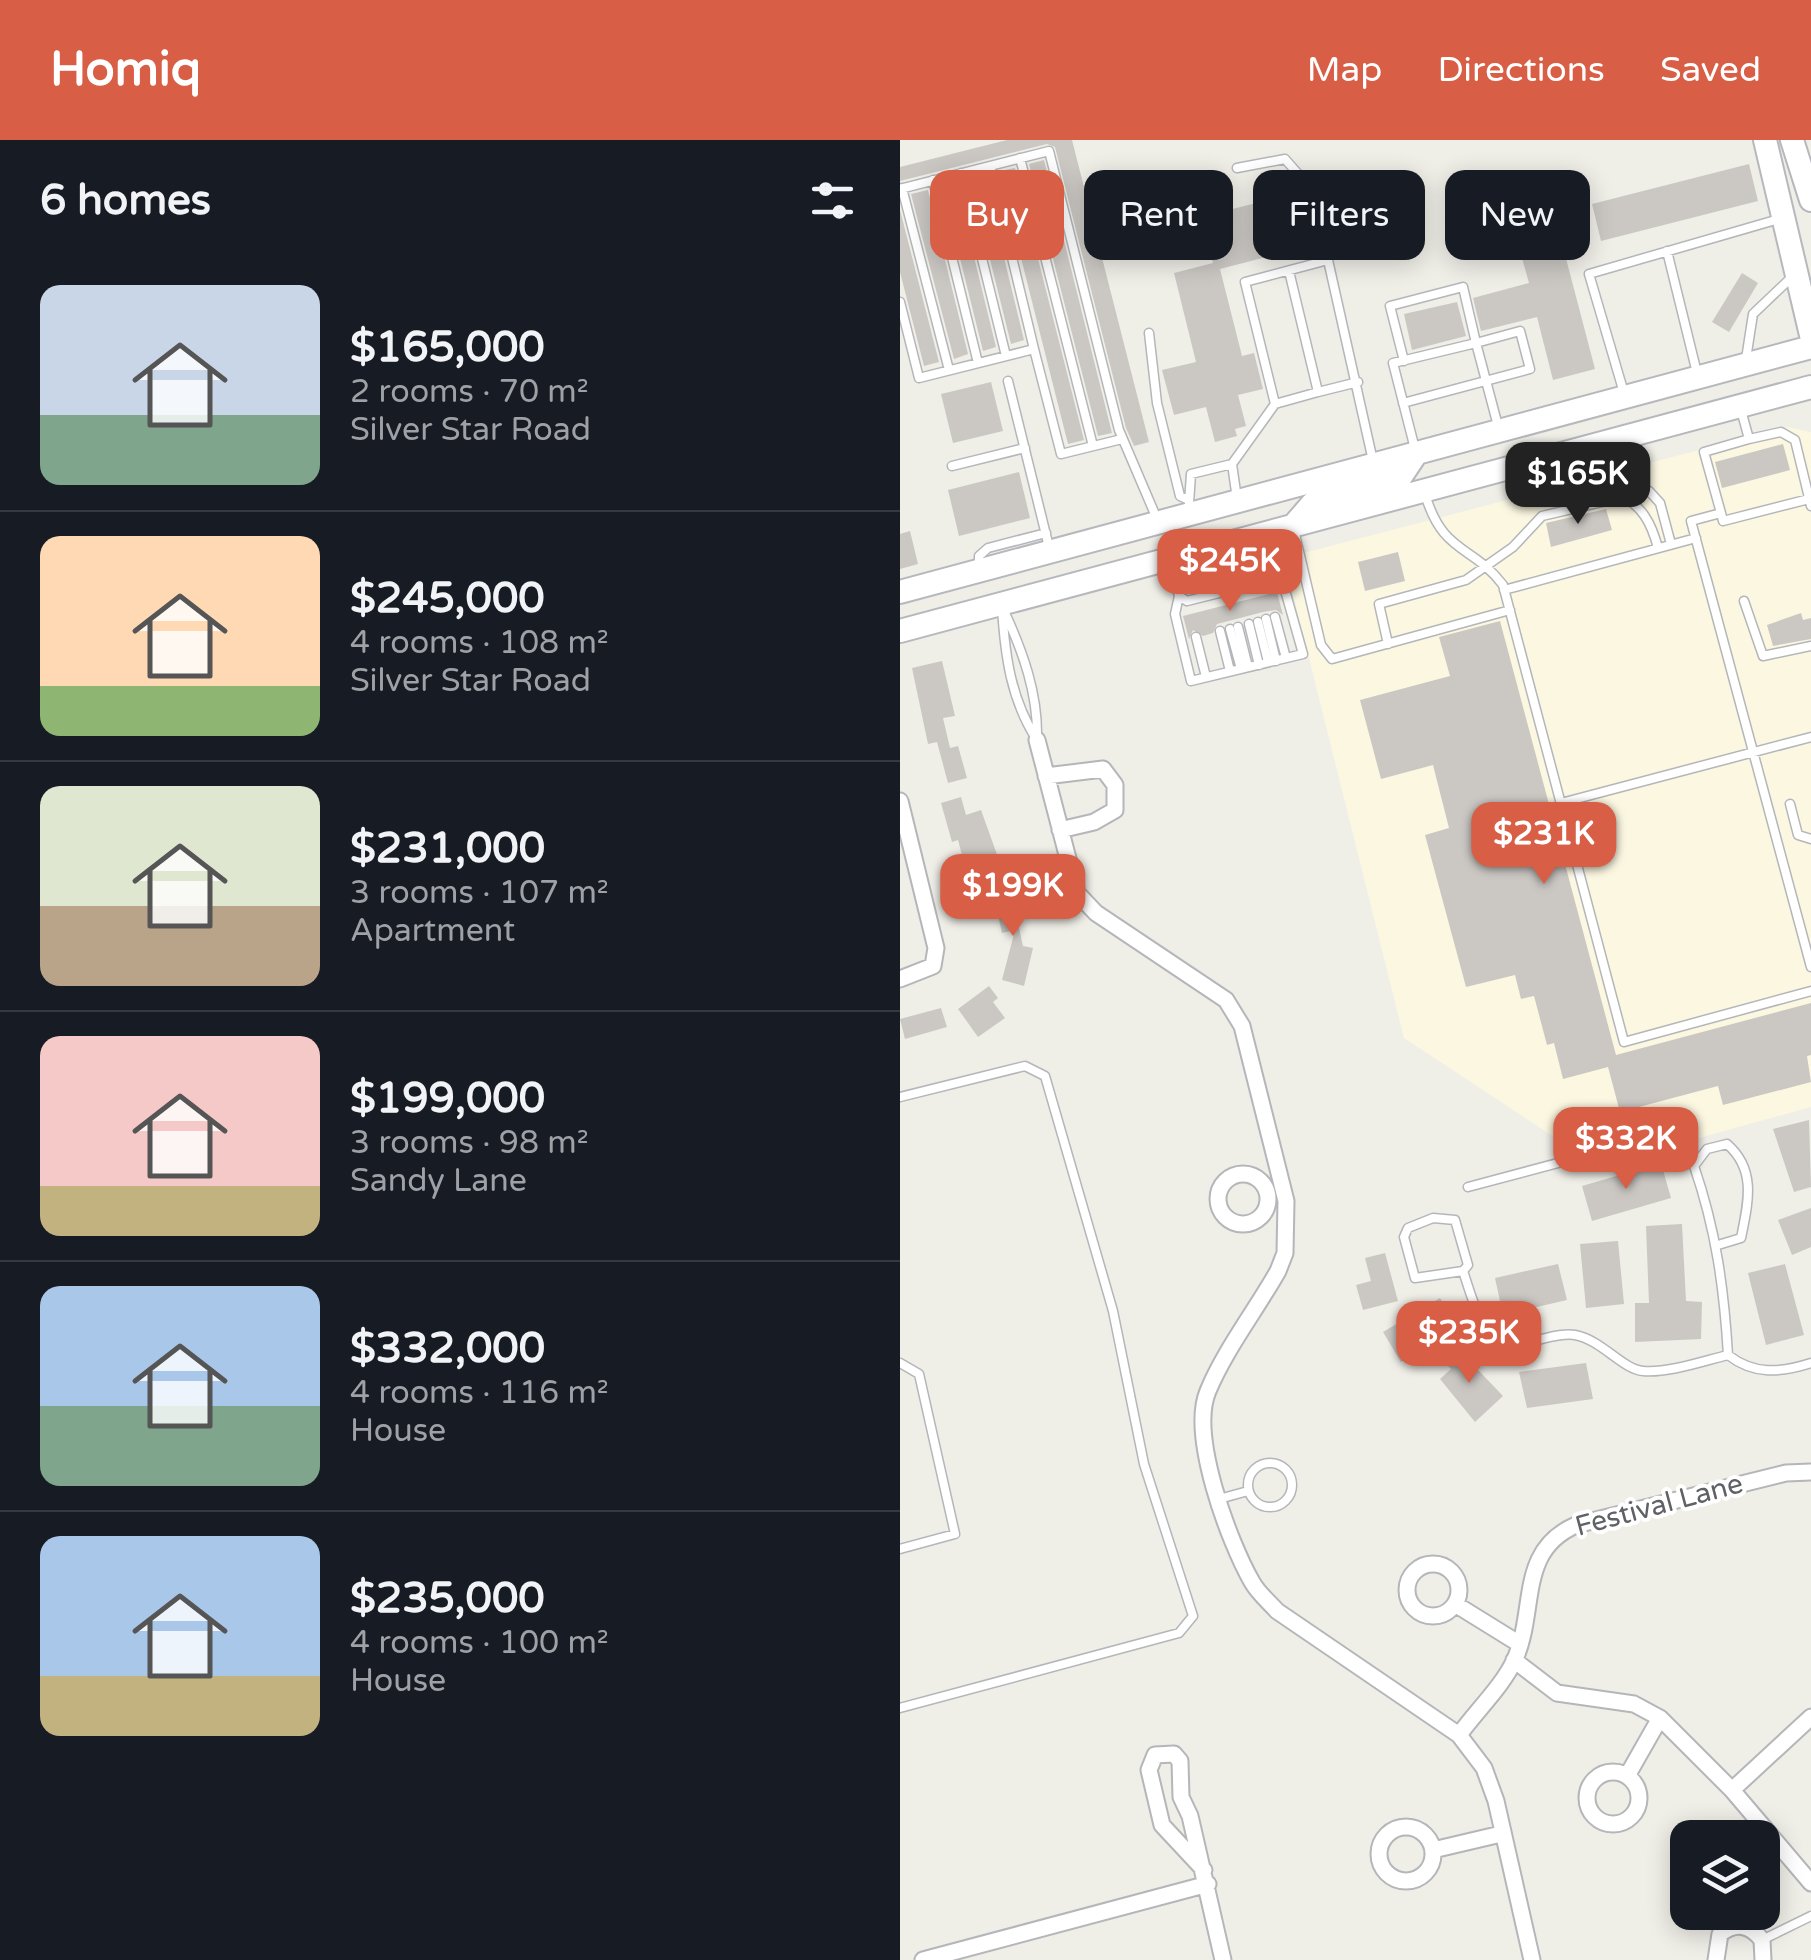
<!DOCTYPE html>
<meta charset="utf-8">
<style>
body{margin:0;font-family:"Varela Round",sans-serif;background:#20242c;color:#f1f3f6;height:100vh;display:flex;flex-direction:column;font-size:38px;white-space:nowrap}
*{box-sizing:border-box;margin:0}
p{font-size:32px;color:#9ea1a6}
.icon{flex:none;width:55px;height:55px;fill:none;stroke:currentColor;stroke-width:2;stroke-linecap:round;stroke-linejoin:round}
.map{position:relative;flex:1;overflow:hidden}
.sheet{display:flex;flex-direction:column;background:#171b24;width:900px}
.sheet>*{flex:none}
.top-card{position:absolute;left:30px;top:30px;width:730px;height:90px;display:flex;gap:20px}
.buttons{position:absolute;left:770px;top:1680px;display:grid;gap:20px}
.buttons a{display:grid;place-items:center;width:110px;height:110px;border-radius:20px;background:#171b24;box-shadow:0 5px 25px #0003;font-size:50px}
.price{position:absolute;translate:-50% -85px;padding:0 22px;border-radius:20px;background:#d85e45;color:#fff;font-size:32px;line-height:65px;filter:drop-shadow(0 2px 5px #0008)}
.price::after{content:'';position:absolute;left:50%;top:60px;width:30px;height:22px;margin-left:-15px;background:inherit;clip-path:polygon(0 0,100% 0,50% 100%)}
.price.on{background:#222;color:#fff}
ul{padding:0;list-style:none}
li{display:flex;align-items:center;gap:30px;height:250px;padding:0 40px}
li+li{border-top:2px solid #363941}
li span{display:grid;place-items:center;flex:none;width:280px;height:200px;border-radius:20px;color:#555}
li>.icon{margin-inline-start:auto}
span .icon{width:120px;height:120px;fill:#fffc;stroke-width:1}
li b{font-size:42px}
h2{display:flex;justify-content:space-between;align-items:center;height:120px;padding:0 40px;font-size:42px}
.tag{padding:0 35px;border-radius:20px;background:#171b24;box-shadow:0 5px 25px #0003;font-size:35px;line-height:90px}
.tag.on{background:#d85e45;color:#fff}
header{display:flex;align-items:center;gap:60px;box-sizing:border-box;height:140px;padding:0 50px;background:#d85e45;color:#fff}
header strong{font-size:48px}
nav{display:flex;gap:55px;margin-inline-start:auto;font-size:35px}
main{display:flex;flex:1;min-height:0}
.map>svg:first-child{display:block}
</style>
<header>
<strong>Homiq</strong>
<nav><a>Map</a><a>Directions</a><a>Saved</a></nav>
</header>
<main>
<section class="sheet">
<h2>6 homes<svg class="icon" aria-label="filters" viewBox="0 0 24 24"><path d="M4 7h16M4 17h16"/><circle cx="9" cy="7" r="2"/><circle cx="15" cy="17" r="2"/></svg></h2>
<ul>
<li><span style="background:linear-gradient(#c9d6e8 65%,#7fa58c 0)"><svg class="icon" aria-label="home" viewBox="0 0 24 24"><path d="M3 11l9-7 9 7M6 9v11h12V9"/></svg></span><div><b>$165,000</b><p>2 rooms · 70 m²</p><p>Silver Star Road</p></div></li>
<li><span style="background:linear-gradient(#ffd9b3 75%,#8fb573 0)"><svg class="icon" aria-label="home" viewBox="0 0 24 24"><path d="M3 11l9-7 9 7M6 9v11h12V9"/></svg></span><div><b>$245,000</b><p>4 rooms · 108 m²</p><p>Silver Star Road</p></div></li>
<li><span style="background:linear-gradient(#dfe7d0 60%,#b9a48a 0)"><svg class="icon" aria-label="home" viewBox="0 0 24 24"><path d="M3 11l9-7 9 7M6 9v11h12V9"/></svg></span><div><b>$231,000</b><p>3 rooms · 107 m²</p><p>Apartment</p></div></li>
<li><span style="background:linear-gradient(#f6c9c9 75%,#c2b280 0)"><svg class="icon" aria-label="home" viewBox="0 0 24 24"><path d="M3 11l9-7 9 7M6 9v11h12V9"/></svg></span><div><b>$199,000</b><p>3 rooms · 98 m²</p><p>Sandy Lane</p></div></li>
<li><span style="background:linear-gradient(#a9c7e8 60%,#7fa58c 0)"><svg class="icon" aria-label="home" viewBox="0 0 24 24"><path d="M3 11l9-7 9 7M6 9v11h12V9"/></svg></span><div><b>$332,000</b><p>4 rooms · 116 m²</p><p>House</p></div></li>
<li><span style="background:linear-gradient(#a9c7e8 70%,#c2b280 0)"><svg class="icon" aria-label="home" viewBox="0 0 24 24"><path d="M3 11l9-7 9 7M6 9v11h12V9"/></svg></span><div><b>$235,000</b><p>4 rooms · 100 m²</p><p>House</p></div></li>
</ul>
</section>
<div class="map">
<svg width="911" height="1820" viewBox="0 0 911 1820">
<rect width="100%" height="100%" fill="#efeee7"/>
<path fill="#fbf7e1" d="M 888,287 L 911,292 L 911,967 L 698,1026 L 504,898 L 384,418 Z"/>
<path fill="#cbc8c4" d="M 107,0 L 172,0 L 249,302 L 234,306 L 226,288 L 155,7 L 147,4 L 0,41 L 0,27 Z
M 144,20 L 212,293 L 198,296 L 129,24 Z
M 849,24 L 858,61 L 701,101 L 692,64 Z
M 115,28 L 184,300 L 168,304 L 99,31 Z
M 84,35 L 124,200 L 111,204 L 70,39 Z
M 56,43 L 96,207 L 83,211 L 42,46 Z
M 28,50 L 68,214 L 54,219 L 11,54 Z
M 403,51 L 417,104 L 320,129 L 342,216 L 354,213 L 363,249 L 338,255 L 346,286 L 335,289 L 337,296 L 315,302 L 306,267 L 274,275 L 262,230 L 296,222 L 274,133 L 313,123 L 301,77 Z
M 0,70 L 39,222 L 24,226 L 0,132 Z
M 663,107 L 695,229 L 653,240 L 637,177 L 581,191 L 573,158 L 629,143 L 622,118 Z
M 842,133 L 858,143 L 829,192 L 812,182 Z
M 557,162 L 566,196 L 512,210 L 504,174 Z
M 91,242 L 103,291 L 53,303 L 41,254 Z
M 883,304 L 890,330 L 822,348 L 815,322 Z
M 119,332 L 130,378 L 59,396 L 48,350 Z
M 706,369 L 712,390 L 651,407 L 646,383 Z
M 10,391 L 18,424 L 0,429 L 0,394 Z
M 498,412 L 505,441 L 465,451 L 458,422 Z
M 377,452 L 383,475 L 376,470 L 363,472 L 317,484 L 313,493 L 303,496 L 293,490 L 289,499 L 283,476 Z
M 901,473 L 903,480 L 911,478 L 911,499 L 873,506 L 867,485 Z
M 600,481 L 716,915 L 911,863 L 911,915 L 907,916 L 911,942 L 823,965 L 818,946 L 720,972 L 708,927 L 663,939 L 654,903 L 647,905 L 634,856 L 621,859 L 615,835 L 566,847 L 525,695 L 549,688 L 533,625 L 481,639 L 460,560 L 550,536 L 539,497 Z
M 42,521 L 55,576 L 43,578 L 50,608 L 58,606 L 67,638 L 48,643 L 37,602 L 28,604 L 12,528 Z
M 61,657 L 66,675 L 81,670 L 99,720 L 85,723 L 90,744 L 71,749 L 58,700 L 52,702 L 41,663 Z
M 110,748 L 123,806 L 133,808 L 124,846 L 102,840 L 115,790 L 102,793 L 93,752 Z
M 89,846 L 98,858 L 93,862 L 105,878 L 78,897 L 58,869 Z
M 41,868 L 47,887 L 5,899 L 0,879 Z
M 909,980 L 911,1047 L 894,1052 L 873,989 Z
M 761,1023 L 771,1058 L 692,1081 L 682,1046 Z
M 911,1068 L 911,1107 L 892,1115 L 878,1080 Z
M 782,1084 L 786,1161 L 802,1162 L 801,1199 L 735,1202 L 735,1163 L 749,1163 L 746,1086 Z
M 718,1101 L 724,1164 L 686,1168 L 680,1104 Z
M 485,1113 L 498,1161 L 463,1170 L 456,1145 L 471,1141 L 465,1118 Z
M 658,1124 L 667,1160 L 603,1175 L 595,1138 Z
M 885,1124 L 904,1195 L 866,1205 L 848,1133 Z
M 540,1158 L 558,1188 L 501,1222 L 483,1192 Z
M 557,1208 L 603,1256 L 575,1282 L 540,1239 L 551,1229 L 543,1221 Z
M 686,1223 L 693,1259 L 627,1268 L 619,1232 Z"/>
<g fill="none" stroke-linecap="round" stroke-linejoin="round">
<g stroke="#b4b6ba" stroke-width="11">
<path id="lane" d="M 120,18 L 193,306
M 90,26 L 134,209
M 337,28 L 385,19 L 413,51 L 428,120
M 61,33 L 106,216
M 33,40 L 78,223
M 2,48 L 49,230
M 0,49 L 149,11 L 219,290 L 257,379
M 767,111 L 797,233
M 0,162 L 19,238 L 134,209 L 161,314 L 222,299
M 249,193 L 257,263 L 280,356 L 289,360
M 846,219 L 853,174 L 893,136
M 108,241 L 149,407
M 418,252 L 458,242
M 724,253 L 689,134 L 879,79
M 503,263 L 630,229 L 620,191 L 576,203 L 563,147 L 490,166 L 504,221
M 375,264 L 418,252 L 389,131
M 841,270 L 849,299 L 881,292 L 895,300 L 911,366
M 849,299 L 804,312 L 821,373 L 791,381 L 911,827
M 515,309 L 493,223 L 576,203 L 598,286
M 52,326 L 125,308
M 525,354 C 543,415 572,404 603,445 L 724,902 L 911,851
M 717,355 C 742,363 752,385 758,408
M 337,359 L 332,324 L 375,264 L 345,142 L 428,120 L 473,321
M 289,363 L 291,334 L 332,324
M 821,373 L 823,381 L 909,359
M 394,390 L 421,505 L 432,519 L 610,470
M 270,423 L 279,456 L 287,461 L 371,440 L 383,443 L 403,514 L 291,541 L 275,474 L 279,456
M 79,426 L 79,416 L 88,408 L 146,393
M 604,450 L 796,398
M 844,461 L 863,516 L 911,506
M 102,468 C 105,516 111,560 137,600
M 105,473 C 123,512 138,554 137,598
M 375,477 L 386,518
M 366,479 L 376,521
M 358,482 L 368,522
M 349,484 L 359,525
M 338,487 L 348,527
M 330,489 L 341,529
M 320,491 L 330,531
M 296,497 L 306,537
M 488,504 L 479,464 L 566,440 L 613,407 L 642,376 L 749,351 L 760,363 L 771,404
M 661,663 L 911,597
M 890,664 L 898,695 L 911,699
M 0,957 L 125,926 L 145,936 L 213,1171 L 244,1324 L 293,1476 L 279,1493 L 0,1568
M 568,1047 L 748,999
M 818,1105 L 841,1098 C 848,1063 857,1030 827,1004 L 807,1009 L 794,1026 C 816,1090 824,1148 828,1215 C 854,1235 880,1233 911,1223
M 563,1131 L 515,1138 L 504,1097 L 508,1088 L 533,1078 L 555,1080 L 568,1125 L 563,1131 C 571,1154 577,1184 599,1199 C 617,1212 653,1191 675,1195 C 702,1200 722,1229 743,1231 C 769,1233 803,1221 828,1215
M 0,1223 L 19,1234 L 55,1394 L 0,1409
M348 1345a22 22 0 1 1 44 0a22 22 0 1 1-44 0Z
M 319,1359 L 348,1351
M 862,1800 L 911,1776"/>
</g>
<g stroke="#b4b6ba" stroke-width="19">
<path id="street" d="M 137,600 L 177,753 L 196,773 L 326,860 L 342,886 L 386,1061 L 385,1113 L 378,1131 C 356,1170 325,1210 308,1251 C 289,1295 329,1402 352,1442 C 358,1453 369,1462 377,1471 L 559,1595 L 584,1628 L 596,1661 L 632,1820
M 146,636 L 203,629 L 215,645 L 215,670 L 194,682 L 160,690
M 0,661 L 36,808 L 33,826 L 0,839
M318 1059a25 25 0 1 1 50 0a25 25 0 1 1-50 0Z
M507 1450a26 26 0 1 1 52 0a26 26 0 1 1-52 0Z
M 555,1464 L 618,1503
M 614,1520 L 657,1553 L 734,1564 L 760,1578 L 832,1650 L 911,1743
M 559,1595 C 576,1571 603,1546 615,1519 C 637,1469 617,1411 676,1385 L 886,1333 L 911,1332
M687 1658a26 26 0 1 1 52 0a26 26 0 1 1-52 0Z
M 727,1636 L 760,1578
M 832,1650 L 911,1577
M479 1714a27 27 0 1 1 54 0a27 27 0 1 1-54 0Z
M 533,1710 L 601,1694
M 304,1730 L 262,1685 L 249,1630 L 255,1615 L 274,1614 L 280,1621 L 281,1657 L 290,1676 L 323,1820
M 23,1820 L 308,1744
M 816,1820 L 820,1794 C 835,1782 850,1784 862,1800 L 863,1820"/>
</g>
<g stroke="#b6b8bd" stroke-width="26">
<path id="secondary" d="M 865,0 L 911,195
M 892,0 L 911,60
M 393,386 L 412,364 L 498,341 L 516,314
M 0,452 L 911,207
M 0,491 L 911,247"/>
</g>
<use href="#lane" stroke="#fff" stroke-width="8"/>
<use href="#street" stroke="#fff" stroke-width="15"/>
<use href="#secondary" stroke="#fff" stroke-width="22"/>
</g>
<g text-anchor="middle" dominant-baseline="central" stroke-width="8" stroke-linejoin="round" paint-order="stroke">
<g font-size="28" fill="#5f6166" stroke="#fff">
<text transform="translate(759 1365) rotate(-15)">Festival Lane</text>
</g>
</g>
</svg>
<div class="buttons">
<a><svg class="icon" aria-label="layers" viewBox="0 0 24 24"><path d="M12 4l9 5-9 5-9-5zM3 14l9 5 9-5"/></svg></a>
</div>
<b class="price on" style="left:678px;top:387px">$165K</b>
<b class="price" style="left:330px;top:474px">$245K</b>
<b class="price" style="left:644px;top:747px">$231K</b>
<b class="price" style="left:113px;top:799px">$199K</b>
<b class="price" style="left:726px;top:1052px">$332K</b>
<b class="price" style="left:569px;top:1246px">$235K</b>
<div class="top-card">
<a class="tag on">Buy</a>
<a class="tag">Rent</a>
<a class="tag">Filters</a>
<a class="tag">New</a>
</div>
</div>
</main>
